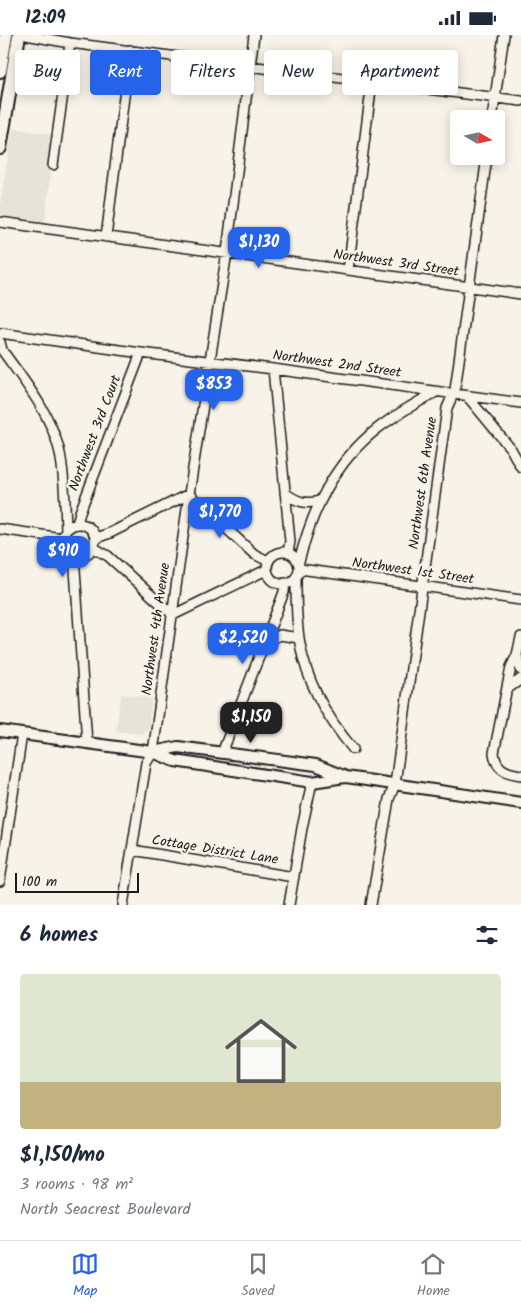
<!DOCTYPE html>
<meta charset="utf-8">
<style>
body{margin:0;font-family:Kalam,sans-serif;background:#f6f6f7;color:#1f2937;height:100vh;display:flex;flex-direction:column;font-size:19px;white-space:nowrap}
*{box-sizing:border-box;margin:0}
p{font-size:16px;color:#747a83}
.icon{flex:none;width:28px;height:28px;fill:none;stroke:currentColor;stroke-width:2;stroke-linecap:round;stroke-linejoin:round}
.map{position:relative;height:870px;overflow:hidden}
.panel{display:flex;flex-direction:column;background:#fff;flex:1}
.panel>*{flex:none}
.banner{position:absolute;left:15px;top:15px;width:491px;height:45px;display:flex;gap:10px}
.needle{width:32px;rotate:99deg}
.buttons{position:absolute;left:450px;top:75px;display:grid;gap:10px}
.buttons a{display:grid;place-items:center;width:55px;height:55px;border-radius:5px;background:#fff;box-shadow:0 2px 12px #0003;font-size:25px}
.scale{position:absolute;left:15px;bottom:12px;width:124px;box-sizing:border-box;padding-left:5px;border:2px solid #1c1c1c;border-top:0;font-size:14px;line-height:18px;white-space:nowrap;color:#1c1c1c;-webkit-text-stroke:4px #f7f3e8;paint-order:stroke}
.price{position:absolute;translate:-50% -42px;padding:0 11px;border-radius:10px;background:#2563eb;color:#fff;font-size:16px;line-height:32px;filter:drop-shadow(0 1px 2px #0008)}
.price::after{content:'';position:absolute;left:50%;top:30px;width:15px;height:11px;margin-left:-8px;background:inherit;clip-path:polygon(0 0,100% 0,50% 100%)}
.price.selected{background:#222;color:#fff}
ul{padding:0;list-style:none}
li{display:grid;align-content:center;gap:10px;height:265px;padding:0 20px}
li+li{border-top:1px solid #e0e1e3}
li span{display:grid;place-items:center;height:155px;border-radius:5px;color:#555}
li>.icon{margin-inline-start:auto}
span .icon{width:90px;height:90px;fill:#fffc;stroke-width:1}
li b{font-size:21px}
h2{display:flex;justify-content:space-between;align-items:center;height:60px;padding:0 20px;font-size:21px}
.chip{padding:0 18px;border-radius:5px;background:#fff;box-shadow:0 2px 12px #0003;font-size:18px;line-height:45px}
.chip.selected{background:#2563eb;color:#fff}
.status{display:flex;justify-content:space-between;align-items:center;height:35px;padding:0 25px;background:#fff;direction:ltr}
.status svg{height:14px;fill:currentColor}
.tabs{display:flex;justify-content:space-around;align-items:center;height:70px;border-top:1px solid #e0e1e3;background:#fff;font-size:14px;color:#747a83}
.tabs a{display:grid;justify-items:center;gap:2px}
.tabs .selected{color:#2563eb}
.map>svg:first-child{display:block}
</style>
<div class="status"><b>12:09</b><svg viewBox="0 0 49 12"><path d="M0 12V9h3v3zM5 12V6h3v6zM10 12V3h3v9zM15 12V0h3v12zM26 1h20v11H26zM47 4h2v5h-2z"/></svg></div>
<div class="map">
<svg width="521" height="870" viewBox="0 0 521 870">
<rect width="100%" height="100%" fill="#f7f3e8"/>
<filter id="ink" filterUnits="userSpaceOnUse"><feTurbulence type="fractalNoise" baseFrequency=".02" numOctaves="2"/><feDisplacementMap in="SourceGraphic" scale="10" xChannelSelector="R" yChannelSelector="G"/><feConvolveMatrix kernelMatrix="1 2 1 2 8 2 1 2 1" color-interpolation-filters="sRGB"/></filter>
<g filter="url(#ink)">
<path fill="#e6e3d9" d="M 13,93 L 55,100 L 45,187 L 0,180 L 0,169 Z
M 121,659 L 152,663 L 148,694 L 141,699 L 116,696 Z"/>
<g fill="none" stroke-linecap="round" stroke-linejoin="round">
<g stroke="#1c1c1c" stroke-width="12">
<path id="minor" d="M 26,0 L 70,8 L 521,66
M 492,84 L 504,0
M 53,130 L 70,8
M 0,187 L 521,259
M 106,202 L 130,15
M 348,235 L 372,47
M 0,298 L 141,318 L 273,334 L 521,368
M 0,307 L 2,315 C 24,346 49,376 59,414 C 65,438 65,470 66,495
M 273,334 L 290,506 L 288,518
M 467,361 L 511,414 L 521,432
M 285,458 C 296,466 305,470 319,466
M63 505a16 16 0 1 1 32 0a16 16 0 1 1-32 0Z
M 77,489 L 80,477 L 141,318
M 0,494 L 62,503
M 96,503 L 110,498 L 189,459 L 254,519 L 268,526
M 94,513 L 108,521 L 173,580 L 266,535
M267 533a16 16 0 1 1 32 0a16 16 0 1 1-32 0Z
M 74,520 L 87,708
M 299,527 C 312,475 334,428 377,394 C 396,379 416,368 436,357
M 300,534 L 521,565
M 296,544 C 296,565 296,587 300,609 C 307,648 328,684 353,714
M 521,602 L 517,620 L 511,632 L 494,718 C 496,734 506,738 521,740
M 265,607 L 280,600 L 299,603
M 517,620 L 521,635
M 507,654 L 521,644
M 222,718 L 284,557 L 285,548
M 132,815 L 294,842
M 0,846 L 22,699
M 123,870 L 146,728 L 153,717 L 189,459 L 227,217 L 254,0
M 289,870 L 302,793 L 312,747
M 371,870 L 389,764 L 395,749 L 447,373 L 455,355 L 487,121"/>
</g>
<g stroke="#1c1c1c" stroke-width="14">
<path id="tertiary" d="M 0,696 L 153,717 L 175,726 L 312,747 L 345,742
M 153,717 L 178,712 L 316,730 L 346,742 L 521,768"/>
</g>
<g stroke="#1c1c1c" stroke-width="16">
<path id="primary" d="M 0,36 L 6,0
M 0,113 L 19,0"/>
</g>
<use href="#minor" stroke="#f7f3e8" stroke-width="9"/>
<use href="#tertiary" stroke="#f7f3e8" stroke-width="10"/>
<use href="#primary" stroke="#f7f3e8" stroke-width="12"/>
</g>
</g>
<g text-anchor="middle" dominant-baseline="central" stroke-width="4.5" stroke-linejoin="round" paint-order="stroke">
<g font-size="14" fill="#1c1c1c" stroke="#f7f3e8">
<text transform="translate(396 228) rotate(8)">Northwest 3rd Street</text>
<text transform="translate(337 329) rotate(8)">Northwest 2nd Street</text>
<text transform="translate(95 398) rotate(-69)">Northwest 3rd Court</text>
<text transform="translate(423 448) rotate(-82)">Northwest 6th Avenue</text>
<text transform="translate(413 536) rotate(8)">Northwest 1st Street</text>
<text transform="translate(156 594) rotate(-82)">Northwest 4th Avenue</text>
<text transform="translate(215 815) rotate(9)">Cottage District Lane</text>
</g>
</g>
</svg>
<div class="buttons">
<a><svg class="needle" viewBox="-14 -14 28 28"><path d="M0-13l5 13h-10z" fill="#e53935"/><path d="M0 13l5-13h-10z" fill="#747a83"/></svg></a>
</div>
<div class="scale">100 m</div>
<b class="price" style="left:259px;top:234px">$1,130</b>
<b class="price" style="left:214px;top:376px">$853</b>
<b class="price" style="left:220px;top:504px">$1,770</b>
<b class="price" style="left:63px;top:543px">$910</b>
<b class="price" style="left:243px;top:630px">$2,520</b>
<b class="price selected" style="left:251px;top:709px">$1,150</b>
<div class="banner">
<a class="chip">Buy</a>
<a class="chip selected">Rent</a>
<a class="chip">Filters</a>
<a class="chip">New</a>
<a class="chip">Apartment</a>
</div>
</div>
<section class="panel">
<h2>6 homes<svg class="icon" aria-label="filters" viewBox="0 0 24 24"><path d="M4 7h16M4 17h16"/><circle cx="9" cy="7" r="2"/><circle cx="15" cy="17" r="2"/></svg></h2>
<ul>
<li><span style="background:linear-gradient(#dfe7d0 70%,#c2b280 0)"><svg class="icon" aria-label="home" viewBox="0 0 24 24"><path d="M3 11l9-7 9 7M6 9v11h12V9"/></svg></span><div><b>$1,150/mo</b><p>3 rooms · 98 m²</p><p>North Seacrest Boulevard</p></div></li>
</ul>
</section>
<nav class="tabs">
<a class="selected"><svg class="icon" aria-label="map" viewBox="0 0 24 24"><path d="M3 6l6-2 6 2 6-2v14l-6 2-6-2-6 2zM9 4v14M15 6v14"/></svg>Map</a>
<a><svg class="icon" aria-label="saved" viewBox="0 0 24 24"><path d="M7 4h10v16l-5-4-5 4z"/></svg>Saved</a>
<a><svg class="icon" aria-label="home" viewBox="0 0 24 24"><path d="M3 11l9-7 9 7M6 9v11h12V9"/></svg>Home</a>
</nav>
